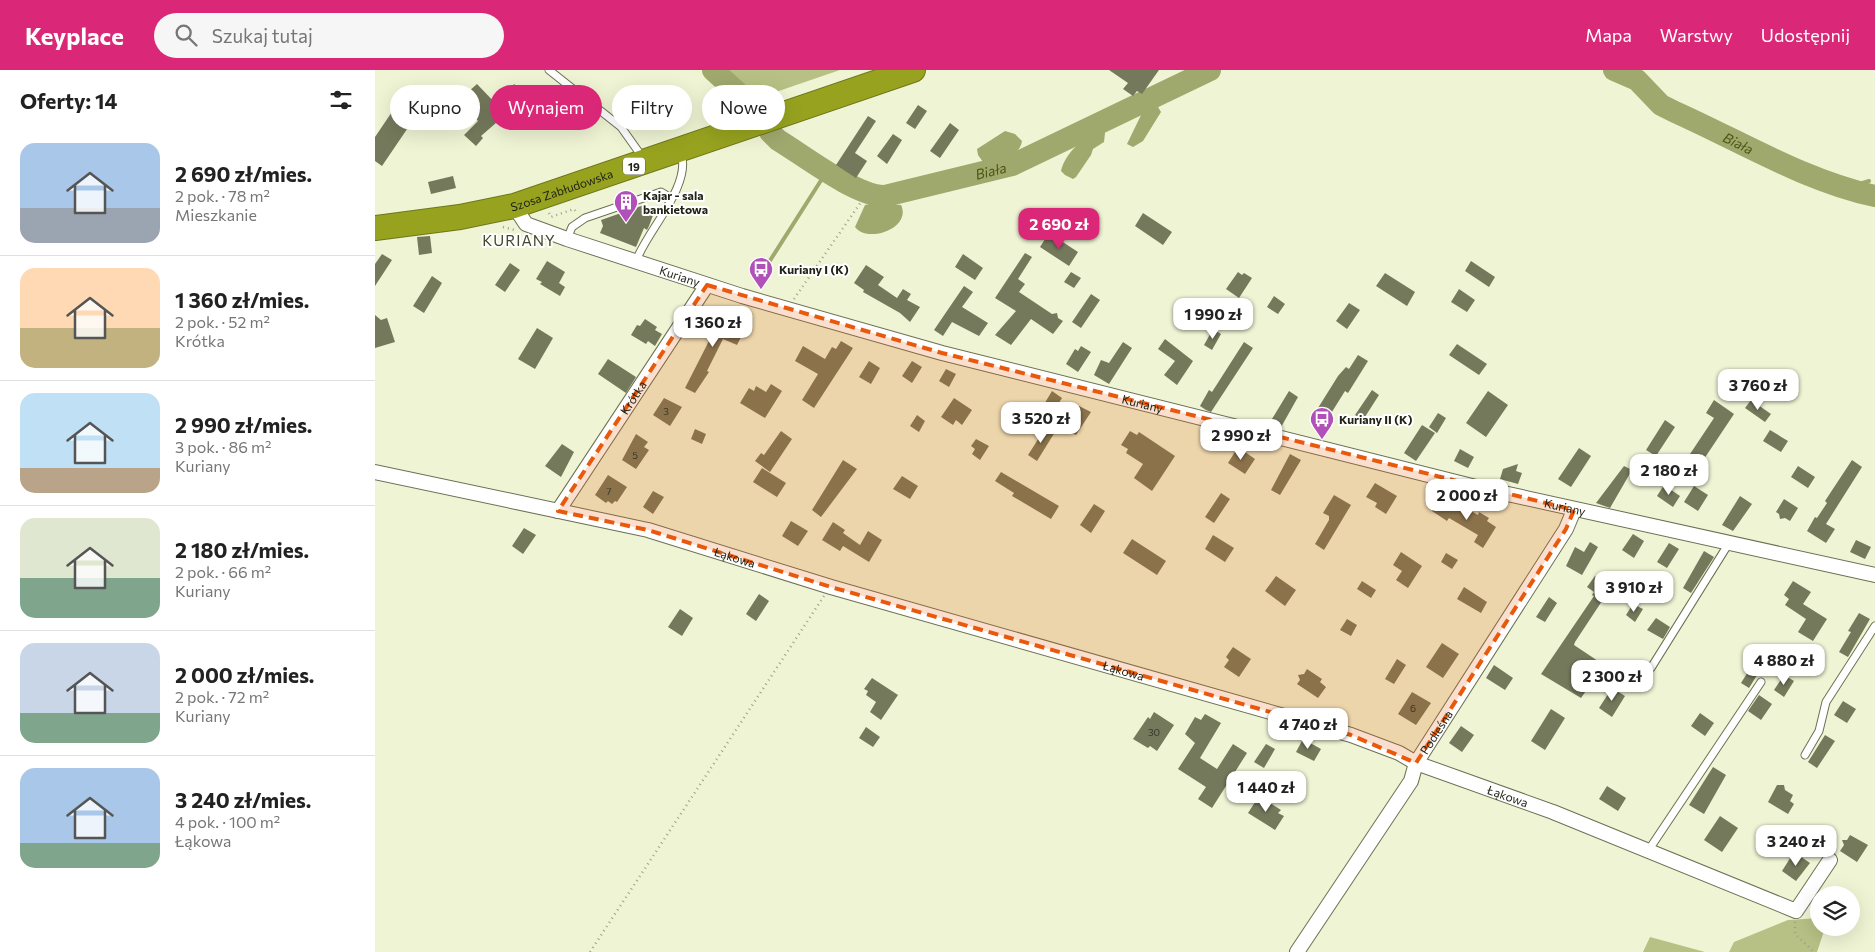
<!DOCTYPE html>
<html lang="pl">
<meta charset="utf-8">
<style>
body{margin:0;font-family:Commissioner,sans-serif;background:#f6f6f6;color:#222;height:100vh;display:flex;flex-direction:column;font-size:19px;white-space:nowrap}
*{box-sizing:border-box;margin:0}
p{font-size:16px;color:#767676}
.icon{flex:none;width:28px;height:28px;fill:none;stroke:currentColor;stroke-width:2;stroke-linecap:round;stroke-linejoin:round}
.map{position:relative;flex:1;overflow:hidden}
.sheet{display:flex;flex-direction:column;background:#fff;width:375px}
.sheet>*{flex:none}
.banner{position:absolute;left:15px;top:15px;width:475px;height:45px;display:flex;gap:10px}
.buttons{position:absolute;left:1435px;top:816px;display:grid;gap:10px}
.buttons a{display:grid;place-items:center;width:50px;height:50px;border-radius:50%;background:#fff;box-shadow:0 5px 20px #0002;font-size:25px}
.price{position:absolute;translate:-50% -42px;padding:0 11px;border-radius:10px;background:#fff;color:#222;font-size:16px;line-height:32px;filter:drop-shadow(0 1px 2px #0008)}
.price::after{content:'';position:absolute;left:50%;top:30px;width:15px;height:11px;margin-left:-8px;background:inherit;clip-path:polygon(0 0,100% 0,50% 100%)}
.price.current{background:#db2777;color:#fff}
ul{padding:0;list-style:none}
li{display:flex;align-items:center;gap:15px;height:125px;padding:0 20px}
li+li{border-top:1px solid #e0e0e0}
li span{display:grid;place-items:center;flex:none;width:140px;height:100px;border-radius:15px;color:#555}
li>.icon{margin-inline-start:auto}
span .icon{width:60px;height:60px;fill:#fffc;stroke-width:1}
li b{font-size:21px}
h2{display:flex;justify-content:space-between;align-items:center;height:60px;padding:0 20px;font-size:21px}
.pill{padding:0 18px;border-radius:22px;background:#fff;box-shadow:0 5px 20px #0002;font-size:18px;line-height:45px}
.pill.current{background:#db2777;color:#fff}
header{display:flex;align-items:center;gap:30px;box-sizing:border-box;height:70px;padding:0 25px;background:#db2777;color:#fff}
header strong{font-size:24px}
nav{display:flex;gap:28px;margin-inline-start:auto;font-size:18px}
.search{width:350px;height:45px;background:#f6f6f6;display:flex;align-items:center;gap:12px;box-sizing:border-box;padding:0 18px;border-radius:28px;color:#767676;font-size:19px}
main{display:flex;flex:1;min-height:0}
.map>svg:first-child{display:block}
</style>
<header>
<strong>Keyplace</strong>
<div class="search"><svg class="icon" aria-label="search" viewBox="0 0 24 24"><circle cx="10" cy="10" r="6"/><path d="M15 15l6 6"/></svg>Szukaj tutaj</div>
<nav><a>Mapa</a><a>Warstwy</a><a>Udostępnij</a></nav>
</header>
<main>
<section class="sheet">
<h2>Oferty: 14<svg class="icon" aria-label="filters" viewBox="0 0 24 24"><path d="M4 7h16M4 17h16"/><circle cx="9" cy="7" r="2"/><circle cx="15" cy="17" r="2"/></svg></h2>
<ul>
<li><span style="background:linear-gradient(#a9c7e8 65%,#9aa5b1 0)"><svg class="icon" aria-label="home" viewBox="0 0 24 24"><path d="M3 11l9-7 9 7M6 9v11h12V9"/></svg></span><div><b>2 690 zł/mies.</b><p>2 pok. · 78 m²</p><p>Mieszkanie</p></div></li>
<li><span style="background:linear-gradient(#ffd9b3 60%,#c2b280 0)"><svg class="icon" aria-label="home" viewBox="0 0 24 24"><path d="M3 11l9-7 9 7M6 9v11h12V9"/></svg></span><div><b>1 360 zł/mies.</b><p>2 pok. · 52 m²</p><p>Krótka</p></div></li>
<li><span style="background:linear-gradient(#bfe0f5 75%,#b9a48a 0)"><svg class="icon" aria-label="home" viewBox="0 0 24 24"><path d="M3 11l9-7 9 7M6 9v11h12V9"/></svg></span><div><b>2 990 zł/mies.</b><p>3 pok. · 86 m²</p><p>Kuriany</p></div></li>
<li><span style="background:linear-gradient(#dfe7d0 60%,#7fa58c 0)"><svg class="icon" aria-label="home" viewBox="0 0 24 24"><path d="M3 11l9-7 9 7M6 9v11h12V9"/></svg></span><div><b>2 180 zł/mies.</b><p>2 pok. · 66 m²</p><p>Kuriany</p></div></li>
<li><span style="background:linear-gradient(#c9d6e8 70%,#7fa58c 0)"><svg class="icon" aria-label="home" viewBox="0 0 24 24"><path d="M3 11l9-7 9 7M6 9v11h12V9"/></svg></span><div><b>2 000 zł/mies.</b><p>2 pok. · 72 m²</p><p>Kuriany</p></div></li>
<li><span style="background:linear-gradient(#a9c7e8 75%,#7fa58c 0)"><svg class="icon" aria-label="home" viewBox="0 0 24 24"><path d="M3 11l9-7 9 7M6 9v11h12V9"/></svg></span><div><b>3 240 zł/mies.</b><p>4 pok. · 100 m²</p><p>Łąkowa</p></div></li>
</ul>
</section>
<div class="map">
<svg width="1500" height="882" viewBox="0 0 1500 882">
<rect width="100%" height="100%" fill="#eff4d4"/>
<path fill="#b8c185" d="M 346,0 L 465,0 L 383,28 Z
M 1444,848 L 1444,858 L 1450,858 L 1442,882 L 1354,882 L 1359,872 L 1413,850 Z
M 1275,867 L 1330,882 L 1268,882 Z"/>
<path fill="#9fa86d" d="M 774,37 L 783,37 L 786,42 L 768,71 L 758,77 L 752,74 L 768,41 Z
M 726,59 L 730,63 L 729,72 L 718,79 L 716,85 L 701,107 L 698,109 L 690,105 L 686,101 C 691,81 709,68 726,59 Z
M 630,61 L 640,64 L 647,71 C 644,89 623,89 608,92 L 603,85 L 602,79 Z
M 501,133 L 526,135 C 537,158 493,174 480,157 L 490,135 Z"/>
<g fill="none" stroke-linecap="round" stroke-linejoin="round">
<path stroke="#9fa86d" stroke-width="4" d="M 1469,119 L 1494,111
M 382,211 L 452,101"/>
<g stroke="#9fa86d" stroke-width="22">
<path d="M 338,0 L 382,40"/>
<path id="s1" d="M 1239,0 L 1262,10 L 1286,35 L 1300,42 C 1365,71 1430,111 1500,126"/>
<path id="s2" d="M 395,62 L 403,70 C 428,85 482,127 510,126 L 637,95 L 835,0"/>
</g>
</g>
<path fill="#75795c" d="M 734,0 L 784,0 L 767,24 L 762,21 L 758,26 L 748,19 L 753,13 Z
M 102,14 L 123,36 L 139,14 L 168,35 L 160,46 L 146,36 L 141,42 L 137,39 L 106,66 L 108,68 L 101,76 L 89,65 L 103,51 L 84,30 Z
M 27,27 L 45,40 L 7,96 L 0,91 L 0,67 Z
M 543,35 L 552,41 L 540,59 L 531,53 Z
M 493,46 L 501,51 L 480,83 L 492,91 L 481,108 L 461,95 Z
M 575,53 L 584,60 L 565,88 L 555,81 Z
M 518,64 L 527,70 L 512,94 L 502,86 Z
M 78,106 L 81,118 L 56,124 L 53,112 Z
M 269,135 L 280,140 L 274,156 L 272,160 L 269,158 L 261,177 L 225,163 L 228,156 L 226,150 Z
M 768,143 L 797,162 L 788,175 L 760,156 Z
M 674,163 L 703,182 L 694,196 L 665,177 Z
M 55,166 L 57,183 L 44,185 L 42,167 Z
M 650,183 L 657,187 L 643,209 L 650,214 L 644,222 L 677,244 L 682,243 L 683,248 L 688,251 L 678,264 L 656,249 L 636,275 L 620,265 L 641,241 L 620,228 Z
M 7,184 L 17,190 L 0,216 L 0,194 Z
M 588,184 L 608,198 L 600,210 L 580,197 Z
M 172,191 L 190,202 L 184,213 L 190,217 L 185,226 L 165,214 L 167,212 L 161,209 Z
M 1096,191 L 1120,207 L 1114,217 L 1090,201 Z
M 135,193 L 145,200 L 130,222 L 120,215 Z
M 491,195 L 509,207 L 503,215 L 522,228 L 528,219 L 536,224 L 532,230 L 545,237 L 535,252 L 525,243 L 488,222 L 489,220 L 479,213 Z
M 696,202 L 706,208 L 699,218 L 689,212 Z
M 863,202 L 867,205 L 869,203 L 877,208 L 864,228 L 851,219 Z
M 1010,203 L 1040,222 L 1032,236 L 1001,216 Z
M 57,206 L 67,213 L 49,243 L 38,236 Z
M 589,216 L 598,222 L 587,237 L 613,253 L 604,266 L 577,252 L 568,266 L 559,260 Z
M 1084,219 L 1100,230 L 1092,242 L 1076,232 Z
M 716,224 L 725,230 L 706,258 L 697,252 Z
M 899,226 L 910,234 L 903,244 L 892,237 Z
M 974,233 L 985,240 L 972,259 L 961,251 Z
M 334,244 L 369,261 L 362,275 L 348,269 L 332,301 L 334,302 L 320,323 L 310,318 L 336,267 L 331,264 L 332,261 L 327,258 Z
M 0,245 L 6,250 L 12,248 L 20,272 L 0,278 Z
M 270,249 L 282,257 L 280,260 L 287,264 L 280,276 L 273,271 L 271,274 L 256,265 L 262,255 L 265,256 Z
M 162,258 L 178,268 L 160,299 L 143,289 Z
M 838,259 L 846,264 L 837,280 L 829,275 Z
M 790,269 L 818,291 L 802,315 L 789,305 L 800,291 L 783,279 Z
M 466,271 L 478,278 L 439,338 L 427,330 L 443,304 L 420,291 L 428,276 L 450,289 L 457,277 L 461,279 Z
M 748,272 L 757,278 L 734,314 L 719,305 L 726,290 L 734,293 Z
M 869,272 L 878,278 L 836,342 L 831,340 L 825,336 L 834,320 L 837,322 Z
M 1082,274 L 1112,294 L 1104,305 L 1074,285 Z
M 706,276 L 716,282 L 703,302 L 691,294 L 700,279 L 703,281 Z
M 983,285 L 993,291 L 973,323 L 970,321 L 950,353 L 938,346 L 963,306 L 971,297 L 974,299 Z
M 233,289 L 261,307 L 251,323 L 223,304 Z
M 494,291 L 505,298 L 496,314 L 484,307 Z
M 537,291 L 547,297 L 537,313 L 527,306 Z
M 571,299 L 581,304 L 574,317 L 564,311 Z
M 396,314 L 407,321 L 390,348 L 365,333 L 374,318 L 379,321 L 381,316 L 391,322 Z
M 997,320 L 1004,325 L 988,350 L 980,345 Z
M 677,321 L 687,328 L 675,347 L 665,341 Z
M 914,321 L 923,327 L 905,359 L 903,358 L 894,354 Z
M 1113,321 L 1133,335 L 1111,367 L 1091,353 Z
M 289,328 L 307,337 L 295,356 L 278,345 Z
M 579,328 L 597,340 L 587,355 L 581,350 L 578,355 L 566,347 Z
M 1339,330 L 1359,344 L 1321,401 L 1309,393 L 1339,348 L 1331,343 Z
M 1376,330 L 1396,344 L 1390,352 L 1370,338 Z
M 704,336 L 716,342 L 701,365 L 692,360 Z
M 1063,343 L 1071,348 L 1062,363 L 1054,357 Z
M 542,345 L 550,351 L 544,362 L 535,356 Z
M 1290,350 L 1300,357 L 1281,386 L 1271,380 Z
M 1047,355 L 1060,363 L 1041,391 L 1029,383 Z
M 671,357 L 680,362 L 662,391 L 653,385 Z
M 320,359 L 331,364 L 327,374 L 316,369 Z
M 1395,360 L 1413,371 L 1406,382 L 1388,371 Z
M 406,361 L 417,369 L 395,402 L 380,391 L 386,383 L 389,385 Z
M 755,361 L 762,365 L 764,362 L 800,386 L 777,421 L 759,408 L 768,394 L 751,383 L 753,379 L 746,375 Z
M 261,364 L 273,372 L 269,377 L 274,380 L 261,399 L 247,390 Z
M 601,369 L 614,376 L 605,390 L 597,384 L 600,379 L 596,376 Z
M 187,374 L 199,382 L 186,407 L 170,396 Z
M 863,377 L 880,389 L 870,404 L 853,393 Z
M 1204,378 L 1216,386 L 1196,417 L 1183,409 Z
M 1085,379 L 1099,387 L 1093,398 L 1079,391 Z
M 915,384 L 926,390 L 905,425 L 896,420 Z
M 468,390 L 482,399 L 446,447 L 437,440 Z
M 1477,390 L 1487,397 L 1451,454 L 1460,459 L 1451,473 L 1432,461 L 1440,447 L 1442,448 L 1452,433 L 1450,431 Z
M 1143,394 L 1141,401 L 1147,403 L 1143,414 L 1125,409 L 1128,399 Z
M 1249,396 L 1257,400 L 1235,438 L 1221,433 Z
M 1423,396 L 1440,407 L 1433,418 L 1416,407 Z
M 387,398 L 411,413 L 402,427 L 378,412 Z
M 626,402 L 684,436 L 676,449 L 637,426 L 639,423 L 620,411 Z
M 233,405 L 252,417 L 242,432 L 240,431 L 237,434 L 233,431 L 231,433 L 220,425 Z
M 527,406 L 543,416 L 535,429 L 518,419 Z
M 1000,413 L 1022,426 L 1011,444 L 1000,437 L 1002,433 L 991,427 Z
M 1289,415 L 1305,426 L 1298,437 L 1282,426 Z
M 1319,416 L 1333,425 L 1323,441 L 1309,432 Z
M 278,421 L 289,427 L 278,444 L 268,437 Z
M 846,423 L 855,429 L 839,453 L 830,447 Z
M 959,425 L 976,435 L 949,480 L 940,474 L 954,450 L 954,446 L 948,443 Z
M 1365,426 L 1377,434 L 1358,461 L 1347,455 Z
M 1066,428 L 1093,445 L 1096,441 L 1103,445 L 1104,442 L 1114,448 L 1112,451 L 1121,457 L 1108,478 L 1099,472 L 1103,465 L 1074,448 L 1072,451 L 1057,441 Z
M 1409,429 L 1423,438 L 1415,451 L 1410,448 L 1405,449 L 1404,444 L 1401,442 Z
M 719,434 L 730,441 L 716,463 L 705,455 Z
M 416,451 L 433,461 L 423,476 L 407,466 Z
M 458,452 L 470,460 L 468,463 L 485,475 L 493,461 L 507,470 L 494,492 L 468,476 L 465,481 L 447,470 Z
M 149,458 L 161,465 L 148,484 L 137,476 Z
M 1258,464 L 1269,471 L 1259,488 L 1247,480 Z
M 838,465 L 859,478 L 850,492 L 830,479 Z
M 757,469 L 791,491 L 782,505 L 748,483 Z
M 1481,470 L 1496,477 L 1490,489 L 1475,482 Z
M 1215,472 L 1223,477 L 1207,505 L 1191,496 L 1200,477 L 1209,482 Z
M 1294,473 L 1304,479 L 1292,498 L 1282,492 Z
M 1329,481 L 1339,487 L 1316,523 L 1308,518 Z
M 1026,482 L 1047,496 L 1033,518 L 1021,510 L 1027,501 L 1018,495 Z
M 1071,483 L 1083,490 L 1077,499 L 1066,492 Z
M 901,506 L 921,520 L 910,536 L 890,521 Z
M 1220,506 L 1239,518 L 1231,530 L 1229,528 L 1200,572 L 1199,575 L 1229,595 L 1206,628 L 1166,604 L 1219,526 L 1217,525 L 1219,522 L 1212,517 Z
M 987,511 L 1001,520 L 996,528 L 982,519 Z
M 1418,511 L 1436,522 L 1428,534 L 1452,549 L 1438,571 L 1423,562 L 1431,549 L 1410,535 L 1414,529 L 1409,525 Z
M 1089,517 L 1112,532 L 1106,543 L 1082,529 Z
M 384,524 L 394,531 L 381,551 L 371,544 Z
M 1174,527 L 1182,533 L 1170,552 L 1161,547 Z
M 1258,534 L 1268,539 L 1260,552 L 1251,545 Z
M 305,539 L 318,548 L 307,566 L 293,557 Z
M 1484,543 L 1495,549 L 1473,587 L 1464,582 L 1476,562 L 1473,561 Z
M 1281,548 L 1295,557 L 1288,569 L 1272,560 Z
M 972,549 L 982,555 L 976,566 L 965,560 Z
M 1067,573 L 1084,584 L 1068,608 L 1051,597 Z
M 858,577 L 876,589 L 864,607 L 849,597 L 854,590 L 851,587 Z
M 1022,589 L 1031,595 L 1019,614 L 1010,609 Z
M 1381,589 L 1389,594 L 1374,618 L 1366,613 Z
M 1119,595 L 1138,608 L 1130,620 L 1111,608 Z
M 932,599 L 947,609 L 945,612 L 951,617 L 943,628 L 922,614 L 925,610 L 923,605 L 929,604 Z
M 1409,605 L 1419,611 L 1409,627 L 1399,620 Z
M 497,608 L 523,625 L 506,650 L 495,642 L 501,632 L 491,625 L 493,621 L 489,619 Z
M 1237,618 L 1250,626 L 1237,647 L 1224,638 Z
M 1037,622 L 1056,633 L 1041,655 L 1023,644 Z
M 1384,625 L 1397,634 L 1386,650 L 1373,641 Z
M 1468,631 L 1481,639 L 1472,653 L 1459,645 Z
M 1176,639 L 1190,648 L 1170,680 L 1156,671 Z
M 779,642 L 799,655 L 782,681 L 775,676 L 773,678 L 758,669 L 773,647 L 775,649 Z
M 1325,643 L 1339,653 L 1330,666 L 1316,656 Z
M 830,644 L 846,653 L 825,688 L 842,699 L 858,674 L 872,683 L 837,738 L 823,729 L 831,717 L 803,699 L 820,673 L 810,664 L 820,647 L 826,650 Z
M 1086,656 L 1099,665 L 1087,682 L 1074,673 Z
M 491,657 L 505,667 L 498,677 L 484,668 Z
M 1450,665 L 1460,671 L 1442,698 L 1433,692 Z
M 928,669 L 946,679 L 939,691 L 921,682 Z
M 891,674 L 900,679 L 889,698 L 879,692 Z
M 1338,697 L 1351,705 L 1329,744 L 1314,735 Z
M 1402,715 L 1409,715 L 1410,720 L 1418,725 L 1415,731 L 1419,734 L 1413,744 L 1393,732 Z
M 1232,716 L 1251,728 L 1243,741 L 1224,729 Z
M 884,726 L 906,740 L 903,743 L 909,746 L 900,760 L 873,743 Z
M 1345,746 L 1363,758 L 1347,782 L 1329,770 Z
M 1475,765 L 1493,775 L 1482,792 L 1465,781 L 1469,775 L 1467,770 L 1472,770 Z
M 1419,782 L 1435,793 L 1421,811 L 1407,801 Z"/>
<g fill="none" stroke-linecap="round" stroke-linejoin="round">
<g stroke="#6c7154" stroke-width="9">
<path id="lane" d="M 174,0 L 246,57 L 268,88
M 192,169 L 197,157 L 210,148 L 286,122 L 296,128
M 261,191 C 272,161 317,115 306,84
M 1276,598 L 1354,473
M 1430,685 L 1444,661 L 1451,632 L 1500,556
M 1273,781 L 1386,612"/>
</g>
<g stroke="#6c7154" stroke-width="16">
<g id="street">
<path id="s3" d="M 139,136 L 151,154 L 192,169 L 367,226 L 567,283 L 1101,417 L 1500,505"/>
<path id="s4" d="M 0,402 L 273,460 L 456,517 L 976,665 L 1024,683 L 1041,693 L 1178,742 L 1421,841 L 1455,790"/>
<path id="s5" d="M 183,441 L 332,215"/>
<path id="s6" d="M 922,882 L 1036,711 L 1041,693 L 1191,459 L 1199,440"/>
</g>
</g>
<g stroke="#6e761c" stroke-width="26">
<g id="highway">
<path id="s7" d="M 0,158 L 85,147 L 139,136 L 538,0"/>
</g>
</g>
<path stroke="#9da189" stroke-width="2.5" stroke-dasharray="1 4" stroke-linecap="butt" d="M 174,143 L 176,147 L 199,139 L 202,143
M 128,157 L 140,160
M 419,229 L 495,119
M 1420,852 L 1420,864 L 1439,882
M 215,882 L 449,526"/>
<use href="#lane" stroke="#fff" stroke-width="7"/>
<use href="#street" stroke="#fff" stroke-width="14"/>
<use href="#highway" stroke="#97a31f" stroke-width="24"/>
</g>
<path fill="#e8590c" fill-opacity="0.2" stroke="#e8590c" stroke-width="4" stroke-dasharray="10 6" stroke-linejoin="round" d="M 332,215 L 567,283 L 1199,440 L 1191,459 L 1041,693 L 976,665 L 456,517 L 273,460 L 183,441 Z"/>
<defs>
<g id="building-pin" transform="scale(1.25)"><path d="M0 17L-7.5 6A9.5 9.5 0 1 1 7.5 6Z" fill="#b150b8" stroke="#fff"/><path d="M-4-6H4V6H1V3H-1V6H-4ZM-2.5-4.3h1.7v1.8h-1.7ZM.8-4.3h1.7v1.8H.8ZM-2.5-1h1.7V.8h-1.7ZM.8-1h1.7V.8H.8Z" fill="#fff"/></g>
<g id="bus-pin" transform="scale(1.25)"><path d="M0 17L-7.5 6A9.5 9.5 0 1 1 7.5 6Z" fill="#b150b8" stroke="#fff"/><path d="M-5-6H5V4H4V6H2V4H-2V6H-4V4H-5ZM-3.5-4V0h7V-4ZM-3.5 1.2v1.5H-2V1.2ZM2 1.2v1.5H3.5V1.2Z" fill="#fff"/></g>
</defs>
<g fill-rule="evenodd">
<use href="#building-pin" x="251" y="132"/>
<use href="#bus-pin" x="386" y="199"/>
<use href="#bus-pin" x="947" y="349"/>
</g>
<g text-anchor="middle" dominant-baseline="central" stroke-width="4" stroke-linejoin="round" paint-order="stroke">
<g font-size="10" fill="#363828">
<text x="291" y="341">3</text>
<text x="260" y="385">5</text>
<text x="234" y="421">7</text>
<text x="1038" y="638">6</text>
<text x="779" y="662">30</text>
</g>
<rect fill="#fff" stroke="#64655d" stroke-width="1" x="248" y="87.5" width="22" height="17" rx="4"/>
<g font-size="11" font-weight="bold" fill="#212317">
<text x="259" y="96">19</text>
</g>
<g font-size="12" fill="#212317" stroke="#fff">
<text stroke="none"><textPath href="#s7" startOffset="191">Szosa Zabłudowska</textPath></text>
<text stroke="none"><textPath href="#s3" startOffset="184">Kuriany</textPath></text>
<text stroke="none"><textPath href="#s5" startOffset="136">Krótka</textPath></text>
<text stroke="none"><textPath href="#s3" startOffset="664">Kuriany</textPath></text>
<text stroke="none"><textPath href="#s3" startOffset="1099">Kuriany</textPath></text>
<text stroke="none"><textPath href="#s4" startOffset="370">Łąkowa</textPath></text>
<text stroke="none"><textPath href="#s4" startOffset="775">Łąkowa</textPath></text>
<text stroke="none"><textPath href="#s6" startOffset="261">Podleśna</textPath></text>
<text stroke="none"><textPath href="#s4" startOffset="1180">Łąkowa</textPath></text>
</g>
<g font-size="12" font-weight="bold" fill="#212317" stroke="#fff" text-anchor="start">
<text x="268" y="125">Kajar - sala<tspan x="268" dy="14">bankietowa</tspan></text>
<text x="404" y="199">Kuriany I (K)</text>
<text x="964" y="349">Kuriany II (K)</text>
</g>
<g font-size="14" font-style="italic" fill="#4f5613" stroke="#fff">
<text stroke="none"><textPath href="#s1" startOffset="146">Biała</textPath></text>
<text stroke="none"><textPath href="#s2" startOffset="242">Biała</textPath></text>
</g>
<g font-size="15" letter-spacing="1" fill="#43472c" stroke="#fff">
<text x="144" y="170">KURIANY</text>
</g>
</g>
</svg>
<div class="buttons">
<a><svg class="icon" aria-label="layers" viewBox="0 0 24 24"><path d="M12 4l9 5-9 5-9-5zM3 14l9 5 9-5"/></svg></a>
</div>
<b class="price current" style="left:684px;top:180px">2 690 zł</b>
<b class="price" style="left:838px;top:270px">1 990 zł</b>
<b class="price" style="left:338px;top:278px">1 360 zł</b>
<b class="price" style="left:1383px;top:341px">3 760 zł</b>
<b class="price" style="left:666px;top:374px">3 520 zł</b>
<b class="price" style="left:866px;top:391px">2 990 zł</b>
<b class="price" style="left:1294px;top:426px">2 180 zł</b>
<b class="price" style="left:1092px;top:451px">2 000 zł</b>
<b class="price" style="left:1259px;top:543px">3 910 zł</b>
<b class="price" style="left:1409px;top:616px">4 880 zł</b>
<b class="price" style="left:1237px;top:632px">2 300 zł</b>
<b class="price" style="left:933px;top:680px">4 740 zł</b>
<b class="price" style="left:891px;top:743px">1 440 zł</b>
<b class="price" style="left:1421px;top:797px">3 240 zł</b>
<div class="banner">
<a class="pill">Kupno</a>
<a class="pill current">Wynajem</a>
<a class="pill">Filtry</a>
<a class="pill">Nowe</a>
</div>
</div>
</main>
